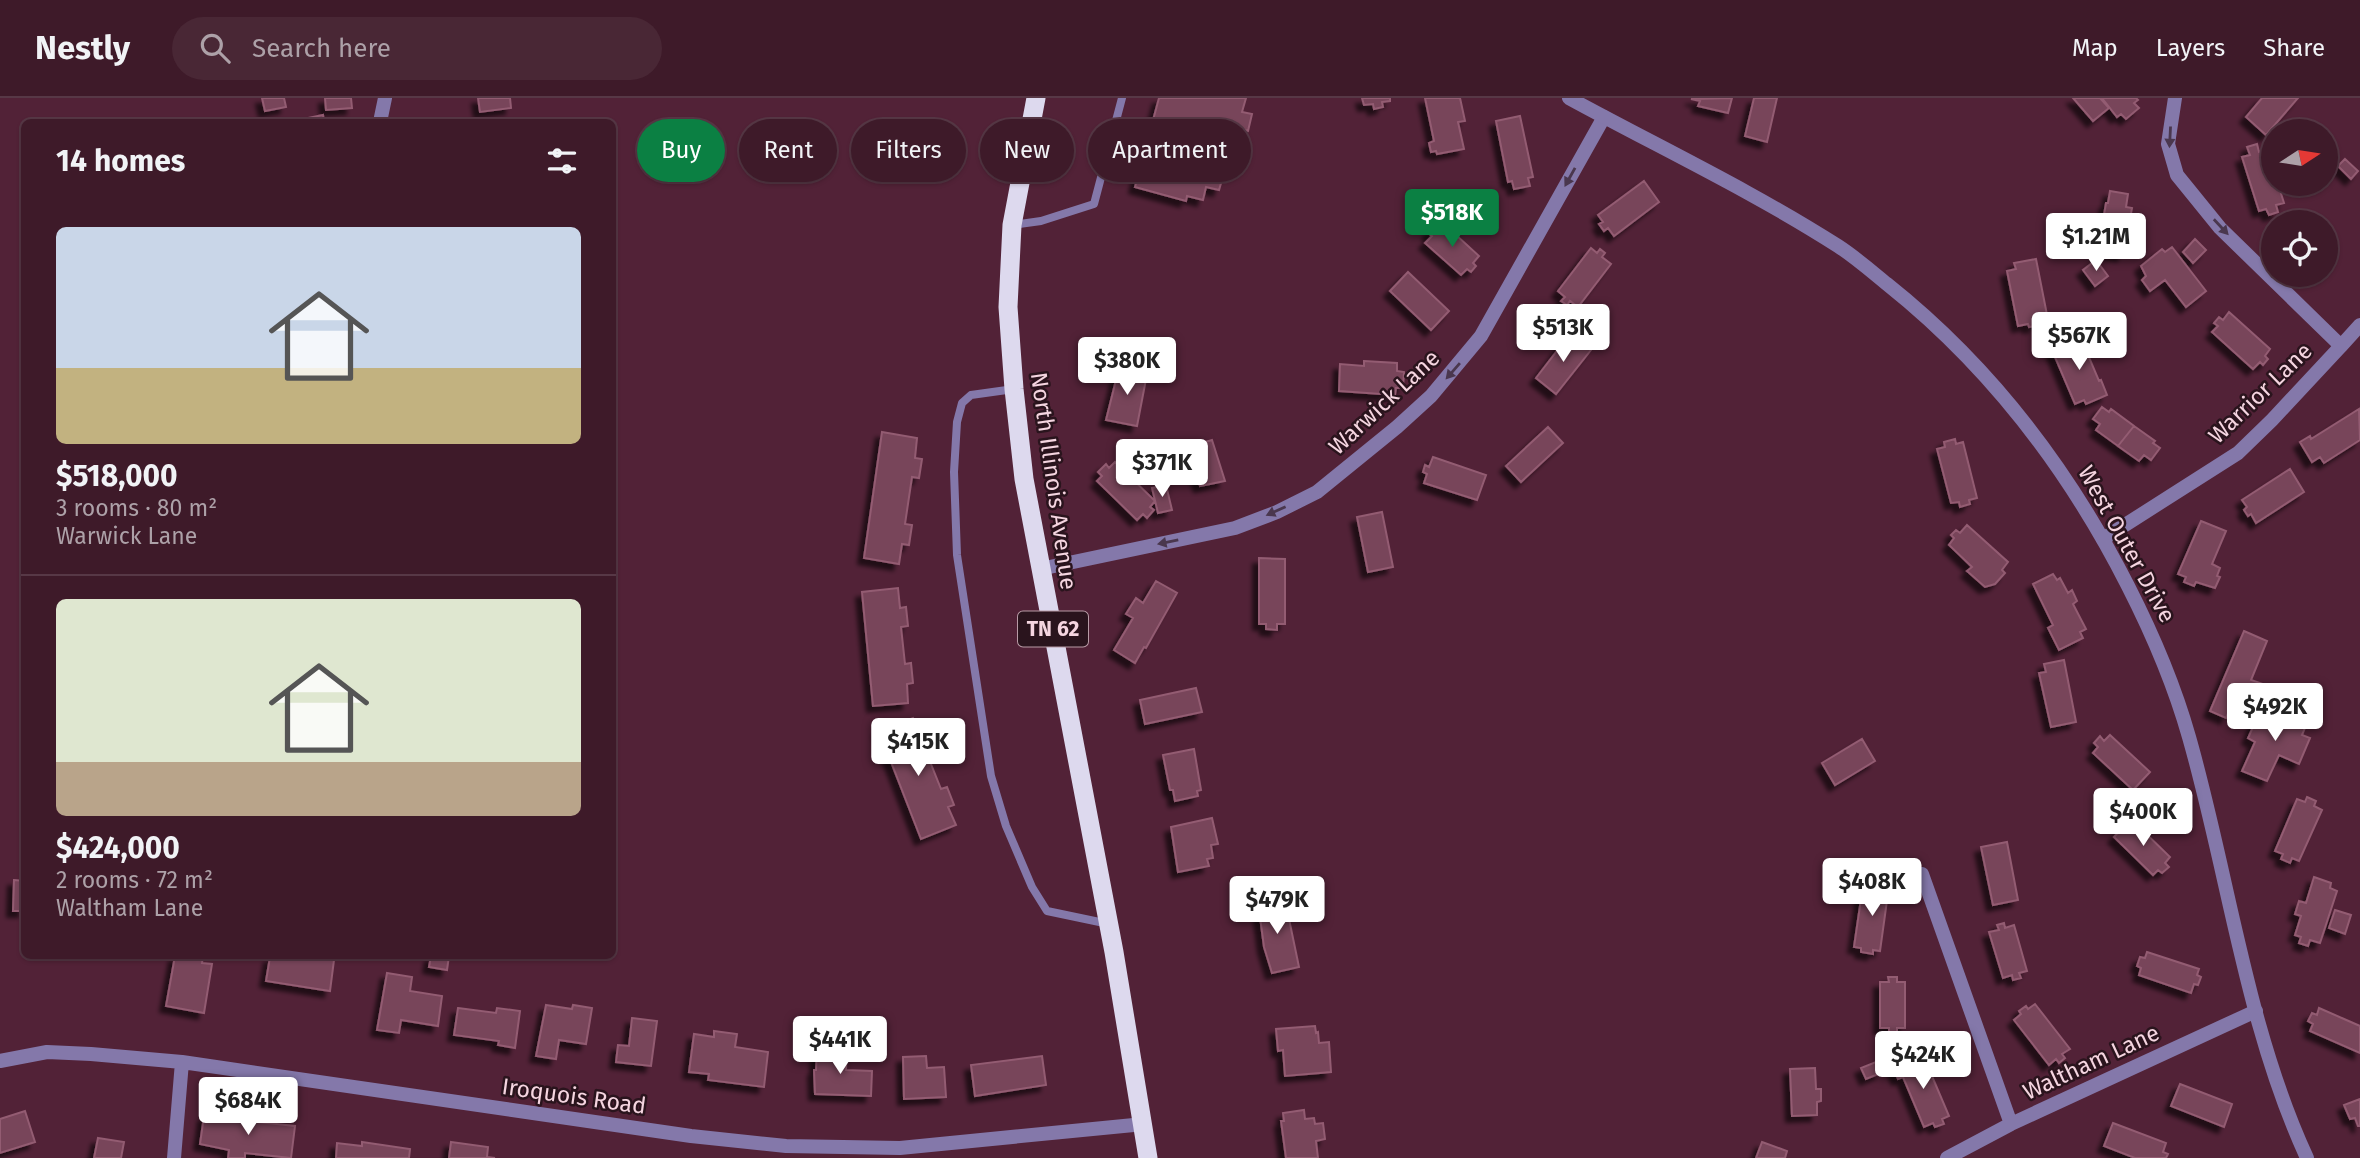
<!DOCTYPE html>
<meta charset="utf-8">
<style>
body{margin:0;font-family:"Fira Sans",sans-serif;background:#492735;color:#f1f3f6;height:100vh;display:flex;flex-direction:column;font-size:26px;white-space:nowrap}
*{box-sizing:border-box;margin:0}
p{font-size:23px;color:#ada1a8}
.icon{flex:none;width:38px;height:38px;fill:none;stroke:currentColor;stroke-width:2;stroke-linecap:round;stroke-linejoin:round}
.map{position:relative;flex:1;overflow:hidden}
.side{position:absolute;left:21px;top:21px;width:595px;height:840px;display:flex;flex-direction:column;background:#3e1a29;border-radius:10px;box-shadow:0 2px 5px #0004,0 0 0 2px #573846}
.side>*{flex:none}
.top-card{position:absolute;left:637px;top:21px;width:665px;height:63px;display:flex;gap:14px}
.needle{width:46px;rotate:78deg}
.fabs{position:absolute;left:2261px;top:21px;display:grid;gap:14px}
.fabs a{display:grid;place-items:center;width:77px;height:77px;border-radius:50%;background:#3e1a29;box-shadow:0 2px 5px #0004,0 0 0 2px #573846;font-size:35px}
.price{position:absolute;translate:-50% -60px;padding:0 16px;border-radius:7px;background:#fff;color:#222;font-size:23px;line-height:46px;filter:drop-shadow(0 2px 4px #0008)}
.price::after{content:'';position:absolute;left:50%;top:42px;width:21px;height:16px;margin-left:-10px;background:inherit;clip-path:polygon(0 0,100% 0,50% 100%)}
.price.current{background:#0b8043;color:#fff}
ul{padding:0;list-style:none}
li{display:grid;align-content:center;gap:14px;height:371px;padding:0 35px}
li+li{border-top:2px solid #573846}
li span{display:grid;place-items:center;height:217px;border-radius:10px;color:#555}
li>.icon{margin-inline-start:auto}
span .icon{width:126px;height:126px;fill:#fffc;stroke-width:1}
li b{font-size:30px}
h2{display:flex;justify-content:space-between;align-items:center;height:84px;padding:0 35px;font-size:30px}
.chip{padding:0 24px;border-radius:32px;background:#3e1a29;box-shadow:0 2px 5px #0004,0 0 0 2px #573846;font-size:24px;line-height:63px}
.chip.current{background:#0b8043;color:#fff}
header{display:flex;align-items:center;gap:42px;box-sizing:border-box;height:98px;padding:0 35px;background:#3e1a29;border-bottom:2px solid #573846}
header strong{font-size:33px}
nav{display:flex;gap:38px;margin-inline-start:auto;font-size:24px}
.search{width:490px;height:63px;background:#492735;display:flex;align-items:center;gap:18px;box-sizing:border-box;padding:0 24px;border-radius:38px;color:#ada1a8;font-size:26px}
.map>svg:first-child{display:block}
</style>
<header>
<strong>Nestly</strong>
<div class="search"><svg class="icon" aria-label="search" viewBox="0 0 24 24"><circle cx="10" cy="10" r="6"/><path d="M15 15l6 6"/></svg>Search here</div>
<nav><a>Map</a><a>Layers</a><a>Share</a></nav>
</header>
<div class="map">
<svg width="2360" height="1060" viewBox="0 0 2360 1060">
<defs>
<filter id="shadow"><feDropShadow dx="-6" dy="6" stdDeviation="2" flood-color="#0009"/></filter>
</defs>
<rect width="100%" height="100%" fill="#522237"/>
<path fill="#78445a" stroke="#935c72" stroke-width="2" filter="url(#shadow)" d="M 262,0 L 284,0 L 286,9 L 265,13 Z
M 325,0 L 351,0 L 352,10 L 326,12 Z
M 478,0 L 510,0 L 511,10 L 480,14 Z
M 1159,0 L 1246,0 L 1242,14 L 1252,16 L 1248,33 L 1245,32 L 1235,67 L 1227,65 L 1219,92 L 1206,89 L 1203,102 L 1187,98 L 1186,103 L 1135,89 Z
M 1362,0 L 1390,0 L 1390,3 L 1382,4 L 1383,9 L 1374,11 L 1373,6 L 1364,7 Z
M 1425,0 L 1460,0 L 1465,23 L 1458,24 L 1464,51 L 1437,56 L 1436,53 L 1431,54 L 1429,45 L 1434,43 Z
M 1732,0 L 1728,15 L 1698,8 L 1700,3 L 1691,1 Z
M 1754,0 L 1777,0 L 1767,44 L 1745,38 Z
M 2073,0 L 2100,0 L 2109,10 L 2093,23 Z
M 2102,0 L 2136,0 L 2138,2 L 2134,5 L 2139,10 L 2126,21 L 2121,16 L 2117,19 Z
M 2262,0 L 2298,0 L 2266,37 L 2246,19 Z
M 323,17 L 324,24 L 293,24 L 293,23 Z
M 1520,18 L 1533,79 L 1528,80 L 1530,88 L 1514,91 L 1512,83 L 1508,84 L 1496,23 Z
M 2257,46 L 2259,54 L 2267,51 L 2273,70 L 2273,86 L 2278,86 L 2284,105 L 2276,107 L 2278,114 L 2269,117 L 2266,111 L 2259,113 L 2242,59 L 2250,57 L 2247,49 Z
M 2345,61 L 2358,73 L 2351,81 L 2338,68 Z
M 1644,83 L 1659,104 L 1614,138 L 1608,130 L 1604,133 L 1599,126 L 1603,124 L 1598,117 Z
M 2110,93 L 2128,96 L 2126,109 L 2132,110 L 2130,121 L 2137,122 L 2133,145 L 2125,143 L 2123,157 L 2098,153 L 2106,105 L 2108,105 Z
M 1443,125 L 1479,158 L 1473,165 L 1476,168 L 1471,174 L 1467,171 L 1461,177 L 1425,145 L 1432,138 L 1428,135 L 1433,129 L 1437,132 Z
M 2195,141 L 2206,152 L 2193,165 L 2183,154 Z
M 2172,149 L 2206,193 L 2186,209 L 2165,182 L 2150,193 L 2142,182 L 2146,178 L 2141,168 L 2162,151 L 2165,154 Z
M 1591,150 L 1597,155 L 1600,151 L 1605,155 L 1602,159 L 1611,166 L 1578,209 L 1570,203 L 1567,207 L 1561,203 L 1565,199 L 1558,193 Z
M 2036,161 L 2048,222 L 2034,224 L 2035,228 L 2029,229 L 2028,226 L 2018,228 L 2007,173 L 2016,171 L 2014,165 Z
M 2096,162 L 2108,178 L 2095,188 L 2083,172 Z
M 1408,174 L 1449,213 L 1431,232 L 1390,193 Z
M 2229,214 L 2270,251 L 2265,258 L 2268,261 L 2263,267 L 2260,264 L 2253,271 L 2212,234 L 2218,228 L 2214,225 L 2219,219 L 2223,222 Z
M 1570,236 L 1591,252 L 1556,296 L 1536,280 Z
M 2080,238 L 2099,283 L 2101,282 L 2107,297 L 2086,306 L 2084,302 L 2075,306 L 2052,252 Z
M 1364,263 L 1397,265 L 1397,273 L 1404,274 L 1403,290 L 1396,290 L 1395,297 L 1339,293 L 1340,266 L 1364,268 Z
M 1119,270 L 1147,276 L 1137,328 L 1106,322 Z
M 2102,309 L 2109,314 L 2111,311 L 2134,328 L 2118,348 L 2096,332 L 2100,326 L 2093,321 Z
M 2359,311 L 2360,342 L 2324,365 L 2320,359 L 2312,364 L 2300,344 L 2310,338 L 2311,341 Z
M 2134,328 L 2155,343 L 2153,345 L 2160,350 L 2151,362 L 2144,357 L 2139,363 L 2118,348 Z
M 1548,329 L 1563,345 L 1521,384 L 1506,368 Z
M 882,334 L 917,340 L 915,360 L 922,361 L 919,380 L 912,379 L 905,426 L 912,427 L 909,447 L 902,446 L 899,466 L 864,460 Z
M 1955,341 L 1956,346 L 1963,344 L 1977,400 L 1969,402 L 1970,406 L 1960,409 L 1959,404 L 1951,405 L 1937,351 L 1945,349 L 1944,344 Z
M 1212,342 L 1225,383 L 1200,388 L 1188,349 Z
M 1433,359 L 1486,377 L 1477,402 L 1424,385 L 1427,376 L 1423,374 L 1425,367 L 1429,369 Z
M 1115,364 L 1155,403 L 1150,409 L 1154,412 L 1147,420 L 1143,416 L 1137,422 L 1097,383 L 1102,378 L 1098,374 L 1106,366 L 1109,370 Z
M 2290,371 L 2304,394 L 2256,425 L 2251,416 L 2248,418 L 2244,412 L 2247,409 L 2242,402 Z
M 1166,387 L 1172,412 L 1158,415 L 1152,390 Z
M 1382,414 L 1393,469 L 1368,474 L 1357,419 Z
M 2201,423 L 2226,433 L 2212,466 L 2220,470 L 2217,478 L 2220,479 L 2215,490 L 2196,484 L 2194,488 L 2184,484 L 2186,479 L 2178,476 Z
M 1967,427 L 2008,464 L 2002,472 L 2005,475 L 1995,486 L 1985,489 L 1967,473 L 1972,469 L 1949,447 L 1954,440 L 1951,437 L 1956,432 L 1960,435 Z
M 1259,460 L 1285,461 L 1285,526 L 1277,526 L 1277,532 L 1266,531 L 1266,526 L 1259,526 Z
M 2053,476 L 2057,482 L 2060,480 L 2068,495 L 2072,492 L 2077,503 L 2073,506 L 2086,531 L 2080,534 L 2083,540 L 2059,552 L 2048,530 L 2053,527 L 2033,486 Z
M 1156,483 L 1177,495 L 1146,550 L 1144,549 L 1135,565 L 1114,552 L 1133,520 L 1126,516 L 1136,500 L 1143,505 Z
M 898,490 L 900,510 L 906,509 L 908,528 L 901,529 L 905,566 L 911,565 L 913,585 L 907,586 L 908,605 L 873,608 L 862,494 Z
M 2244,533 L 2267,543 L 2251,582 L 2263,586 L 2254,607 L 2242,602 L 2238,614 L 2230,611 L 2226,620 L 2210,613 Z
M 2064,562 L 2076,624 L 2051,629 L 2039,575 L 2046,574 L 2044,566 Z
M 1196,590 L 1202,614 L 1145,626 L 1140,602 Z
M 2271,608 L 2307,625 L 2302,637 L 2310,640 L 2299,666 L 2279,657 L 2267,683 L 2242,673 L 2255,644 L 2248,640 L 2257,620 L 2264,623 Z
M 913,620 L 920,638 L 925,636 L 932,654 L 927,656 L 941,691 L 947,689 L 954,707 L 948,709 L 956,727 L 921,741 L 879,633 Z
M 2110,637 L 2150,674 L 2133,692 L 2093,655 L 2098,649 L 2094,645 L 2100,638 L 2104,643 Z
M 1862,641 L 1875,663 L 1835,687 L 1822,665 Z
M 1194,651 L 1201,692 L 1197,693 L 1198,698 L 1175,703 L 1173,692 L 1170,692 L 1163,657 Z
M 2307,699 L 2316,703 L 2314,708 L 2322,712 L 2299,763 L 2292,760 L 2290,765 L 2281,761 L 2283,756 L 2275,753 L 2297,701 L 2305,704 Z
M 1212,720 L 1218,746 L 1211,747 L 1213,760 L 1207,761 L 1209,768 L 1178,774 L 1171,729 Z
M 2131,721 L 2170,759 L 2165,765 L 2169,769 L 2162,775 L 2158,772 L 2153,777 L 2114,739 Z
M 2007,744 L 2018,802 L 1993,807 L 1981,749 Z
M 2314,779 L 2331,785 L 2330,790 L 2337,793 L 2320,845 L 2310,842 L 2308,848 L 2299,845 L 2301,839 L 2295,837 L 2301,818 L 2295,816 L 2299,803 L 2306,805 Z
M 14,782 L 24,783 L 24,813 L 13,813 Z
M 1867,785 L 1889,788 L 1880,853 L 1873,852 L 1873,856 L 1861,854 L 1861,850 L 1854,849 L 1862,794 L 1865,794 Z
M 1283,798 L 1285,822 L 1289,821 L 1299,869 L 1272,875 L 1264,849 L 1258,804 Z
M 2335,812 L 2351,817 L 2345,836 L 2329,830 Z
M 2004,825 L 2005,830 L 2014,827 L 2027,873 L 2019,875 L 2021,880 L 2013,882 L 2012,877 L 2003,880 L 1989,834 L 1999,832 L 1997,827 Z
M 2147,854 L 2199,871 L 2197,877 L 2201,879 L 2198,887 L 2194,886 L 2191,895 L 2139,877 L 2141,870 L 2137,868 L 2140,859 L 2145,860 Z
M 175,858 L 203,858 L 202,865 L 212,866 L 204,915 L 166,908 Z
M 275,858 L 307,858 L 334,862 L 330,893 L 266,883 L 270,859 L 274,860 Z
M 431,858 L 449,858 L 447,872 L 429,869 Z
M 387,875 L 412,879 L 410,893 L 442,898 L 438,928 L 401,922 L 399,935 L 377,932 Z
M 1888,879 L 1897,879 L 1897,884 L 1905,884 L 1905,930 L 1897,930 L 1897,936 L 1889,936 L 1889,930 L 1880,930 L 1880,884 L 1889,884 Z
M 2035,906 L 2070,951 L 2062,956 L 2065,960 L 2059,965 L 2056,961 L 2049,967 L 2014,922 L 2021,916 L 2019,913 L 2026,908 L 2028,911 Z
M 546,907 L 572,911 L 573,907 L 592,910 L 586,946 L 559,942 L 556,961 L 536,958 Z
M 458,910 L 496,915 L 497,910 L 520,913 L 515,950 L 498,947 L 499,943 L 454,937 Z
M 2319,910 L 2360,928 L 2360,955 L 2310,933 L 2313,926 L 2308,923 L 2312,915 L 2317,917 Z
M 632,920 L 657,923 L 651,968 L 616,964 L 618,947 L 629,948 Z
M 1315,928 L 1316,935 L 1318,934 L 1319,945 L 1329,944 L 1331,974 L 1285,978 L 1283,952 L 1278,953 L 1276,931 Z
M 714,933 L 737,936 L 735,949 L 768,954 L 764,989 L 708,982 L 709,976 L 689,974 L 694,936 L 714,939 Z
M 817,951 L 847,952 L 846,972 L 872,973 L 871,998 L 815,996 L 814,972 L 816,972 Z
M 1923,957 L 1949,1018 L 1942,1021 L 1944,1026 L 1935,1029 L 1933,1025 L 1924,1029 L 1903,979 L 1898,981 L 1893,969 Z
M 926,958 L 927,970 L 944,969 L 946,999 L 904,1001 L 903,959 Z
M 1042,958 L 1046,987 L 975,998 L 971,967 Z
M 1876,964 L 1881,975 L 1866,981 L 1861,970 Z
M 1815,970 L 1816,991 L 1821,991 L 1821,1003 L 1817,1004 L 1817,1017 L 1792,1018 L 1790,971 Z
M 2180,986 L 2232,1006 L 2224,1029 L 2171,1008 Z
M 2360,1001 L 2360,1028 L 2358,1028 L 2355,1020 L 2350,1021 L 2344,1007 Z
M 1304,1012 L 1305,1021 L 1314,1020 L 1315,1026 L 1323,1025 L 1325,1041 L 1316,1043 L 1318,1060 L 1286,1060 L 1281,1023 L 1284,1023 L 1283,1015 Z
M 25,1013 L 35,1044 L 0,1055 L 0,1021 Z
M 204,1018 L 295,1028 L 291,1060 L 245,1055 L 245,1060 L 228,1060 L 229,1052 L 200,1046 Z
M 2113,1025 L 2166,1045 L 2163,1054 L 2168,1056 L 2166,1060 L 2135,1060 L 2104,1048 Z
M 98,1040 L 124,1044 L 121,1060 L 94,1060 Z
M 362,1044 L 410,1051 L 409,1060 L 336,1060 L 337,1045 L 362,1048 Z
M 451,1044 L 488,1049 L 487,1059 L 495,1060 L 449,1060 Z
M 1762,1044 L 1787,1053 L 1785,1060 L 1756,1060 Z"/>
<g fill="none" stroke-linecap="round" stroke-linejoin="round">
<path stroke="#8478aa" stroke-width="8" d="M 1013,127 L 1041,123 L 1094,106 L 1122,0
M 1014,291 L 971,297 L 962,305 L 957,324 L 954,374 L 957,457 L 991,678 L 1006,728 L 1032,789 L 1047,813 L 1109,826"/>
<path stroke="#8478aa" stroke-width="14" d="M 2175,0 L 2168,46 L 2177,77 L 2220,130 L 2341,248 L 2360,227
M 380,24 L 385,0
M 2103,441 L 2238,355 L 2272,322 L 2341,248
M 1040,471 L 1235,430 L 1277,414 L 1317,394 L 1397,329 L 1431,298 L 1481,238 L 1604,19
M 1922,776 L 2011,1026
M 0,963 L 47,954 L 91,956 L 182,964 L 691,1038 L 786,1048 L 900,1050 L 1144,1026
M 174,1060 L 182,964
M 1947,1060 L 2011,1026 L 2256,913"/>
<path stroke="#8478aa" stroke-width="14" d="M 1569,0 C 1659,49 1752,93 1838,148 C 1855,159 1871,173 1887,186 C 1990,268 2068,370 2128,488 C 2153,537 2174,586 2189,639 C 2229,779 2246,928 2307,1060"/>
<path stroke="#ddd9ee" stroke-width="19" d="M 1036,0 L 1012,127 L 1008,209 L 1014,291 L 1024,381 L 1114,854 L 1148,1060"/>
</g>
<defs><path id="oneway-solid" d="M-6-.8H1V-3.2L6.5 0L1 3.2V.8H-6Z" transform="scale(1.75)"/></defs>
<g fill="#4a374e">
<use href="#oneway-solid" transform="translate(2170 39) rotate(93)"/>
<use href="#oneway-solid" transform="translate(1570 79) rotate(119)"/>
<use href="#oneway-solid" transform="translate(2221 129) rotate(47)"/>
<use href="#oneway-solid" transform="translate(1453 273) rotate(131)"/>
<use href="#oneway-solid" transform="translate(1276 413) rotate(156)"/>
<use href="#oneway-solid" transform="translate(1168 444) rotate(168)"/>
</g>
<g text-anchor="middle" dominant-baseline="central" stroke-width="5" stroke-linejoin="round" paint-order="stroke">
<rect fill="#2a141d" stroke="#b89ba6" stroke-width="2" x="1018" y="513.5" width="70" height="35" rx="5"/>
<g font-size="21" font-weight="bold" fill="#f5d5e0">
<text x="1053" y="531">TN 62</text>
</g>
<g font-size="23" fill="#f5d5e0" stroke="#2a141d">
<text transform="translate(2260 295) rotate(-44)">Warrior Lane</text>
<text transform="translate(1384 304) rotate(-43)">Warwick Lane</text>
<text transform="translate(1054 383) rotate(82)">North Illinois Avenue</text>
<text transform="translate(2127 446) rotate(61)">West Outer Drive</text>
<text transform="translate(2091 964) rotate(-25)">Waltham Lane</text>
<text transform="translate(574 998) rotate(8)">Iroquois Road</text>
</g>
</g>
</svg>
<div class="fabs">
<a><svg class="needle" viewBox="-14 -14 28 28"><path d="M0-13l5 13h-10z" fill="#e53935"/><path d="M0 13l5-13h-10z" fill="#ada1a8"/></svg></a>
<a><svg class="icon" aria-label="locate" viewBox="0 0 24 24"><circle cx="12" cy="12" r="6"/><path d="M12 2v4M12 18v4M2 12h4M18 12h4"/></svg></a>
</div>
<b class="price current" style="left:1452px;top:151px">$518K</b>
<b class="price" style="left:2096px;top:175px">$1.21M</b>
<b class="price" style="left:1563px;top:266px">$513K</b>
<b class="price" style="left:2079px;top:274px">$567K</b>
<b class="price" style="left:1127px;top:299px">$380K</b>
<b class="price" style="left:1162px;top:401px">$371K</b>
<b class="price" style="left:2275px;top:645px">$492K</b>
<b class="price" style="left:918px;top:680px">$415K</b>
<b class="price" style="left:2143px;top:750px">$400K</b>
<b class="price" style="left:1872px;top:820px">$408K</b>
<b class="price" style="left:1277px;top:838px">$479K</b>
<b class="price" style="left:840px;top:978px">$441K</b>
<b class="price" style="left:1923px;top:993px">$424K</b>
<b class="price" style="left:248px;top:1039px">$684K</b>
<div class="top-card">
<a class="chip current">Buy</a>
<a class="chip">Rent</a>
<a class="chip">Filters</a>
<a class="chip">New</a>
<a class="chip">Apartment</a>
</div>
<section class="side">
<h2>14 homes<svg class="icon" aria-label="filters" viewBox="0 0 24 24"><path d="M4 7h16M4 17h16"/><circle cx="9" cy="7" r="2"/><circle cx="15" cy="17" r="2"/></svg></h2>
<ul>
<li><span style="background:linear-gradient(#c9d6e8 65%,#c2b280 0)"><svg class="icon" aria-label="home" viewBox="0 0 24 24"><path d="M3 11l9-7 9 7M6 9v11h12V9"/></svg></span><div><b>$518,000</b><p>3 rooms · 80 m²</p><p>Warwick Lane</p></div></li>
<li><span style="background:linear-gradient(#dfe7d0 75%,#b9a48a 0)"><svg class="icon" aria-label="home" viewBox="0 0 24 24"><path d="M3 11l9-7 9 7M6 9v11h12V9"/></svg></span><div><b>$424,000</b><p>2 rooms · 72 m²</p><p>Waltham Lane</p></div></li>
</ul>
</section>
</div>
